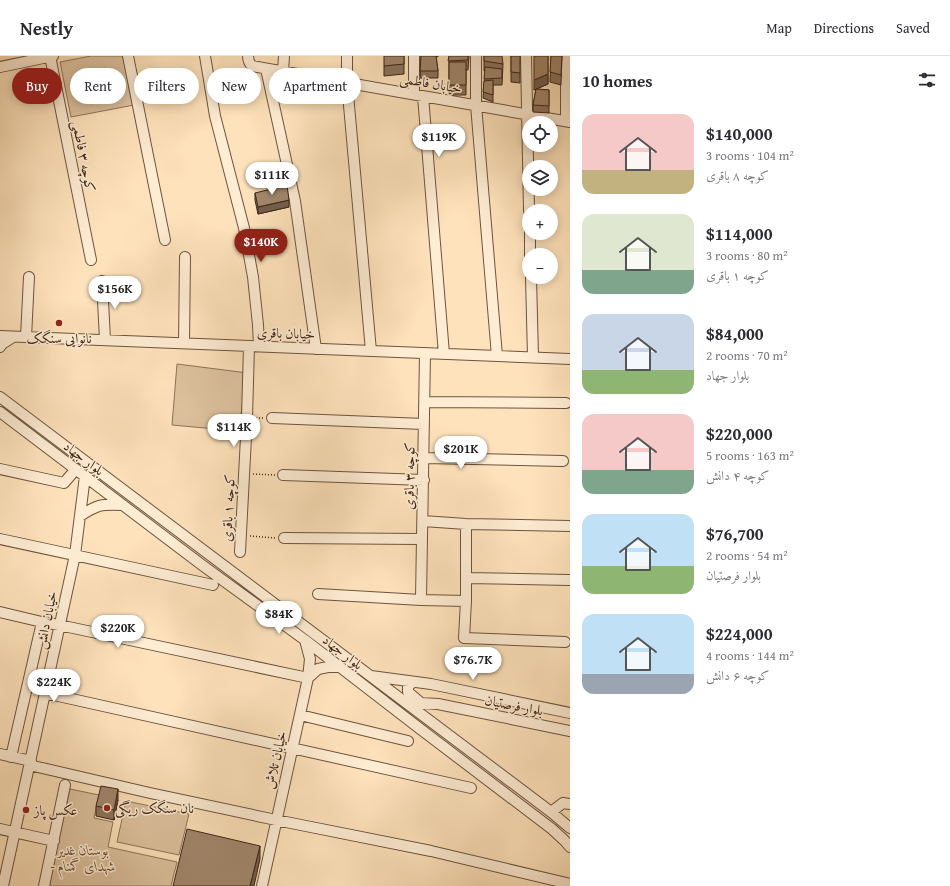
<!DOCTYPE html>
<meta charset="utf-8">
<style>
body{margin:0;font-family:"Gentium Book Plus",Amiri,serif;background:#f7f7f7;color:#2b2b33;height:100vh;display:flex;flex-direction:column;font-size:15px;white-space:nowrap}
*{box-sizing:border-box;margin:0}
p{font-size:13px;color:#7c7c81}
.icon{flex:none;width:22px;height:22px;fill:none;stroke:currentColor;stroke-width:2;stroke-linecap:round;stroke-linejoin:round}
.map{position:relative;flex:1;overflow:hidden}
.panel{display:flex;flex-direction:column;background:#fff;width:380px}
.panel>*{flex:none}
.guide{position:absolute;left:12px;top:12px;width:380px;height:36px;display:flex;gap:8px}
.fabs{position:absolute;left:522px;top:60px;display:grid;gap:8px}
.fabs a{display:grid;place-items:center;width:36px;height:36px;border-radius:50%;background:#fff;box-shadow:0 2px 10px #0003;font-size:20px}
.price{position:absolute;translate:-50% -34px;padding:0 9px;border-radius:14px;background:#fff;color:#222;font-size:13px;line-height:26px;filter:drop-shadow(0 1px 2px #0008)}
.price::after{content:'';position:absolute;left:50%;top:24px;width:12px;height:9px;margin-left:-6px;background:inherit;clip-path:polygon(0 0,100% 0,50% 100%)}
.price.on{background:#8f2418;color:#fff}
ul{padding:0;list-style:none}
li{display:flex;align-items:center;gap:12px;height:100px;padding:0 12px}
li span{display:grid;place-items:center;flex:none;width:112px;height:80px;border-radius:12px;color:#555}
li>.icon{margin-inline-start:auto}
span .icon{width:48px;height:48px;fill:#fffc;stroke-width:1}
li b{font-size:17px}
h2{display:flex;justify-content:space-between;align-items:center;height:48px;padding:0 12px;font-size:17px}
.tag{padding:0 14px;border-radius:18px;background:#fff;box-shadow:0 2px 10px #0003;font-size:14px;line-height:36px}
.tag.on{background:#8f2418;color:#fff}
header{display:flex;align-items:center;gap:24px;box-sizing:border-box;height:56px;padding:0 20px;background:#fff;border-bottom:1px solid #e1e1e2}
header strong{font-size:19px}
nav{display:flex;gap:22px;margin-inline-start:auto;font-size:14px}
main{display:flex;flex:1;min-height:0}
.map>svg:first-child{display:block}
</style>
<header>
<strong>Nestly</strong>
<nav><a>Map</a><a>Directions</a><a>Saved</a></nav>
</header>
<main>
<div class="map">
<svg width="570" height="830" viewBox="0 0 570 830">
<rect width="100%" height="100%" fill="#fee2bb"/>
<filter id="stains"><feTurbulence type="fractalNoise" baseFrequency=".005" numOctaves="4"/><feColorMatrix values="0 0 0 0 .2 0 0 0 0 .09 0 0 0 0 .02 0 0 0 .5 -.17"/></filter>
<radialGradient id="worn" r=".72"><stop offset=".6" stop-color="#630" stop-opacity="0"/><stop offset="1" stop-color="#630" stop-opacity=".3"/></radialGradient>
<path fill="#ddc29f" stroke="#8d735a" d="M 91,0 L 123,0 L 134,49 L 71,61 L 60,6 Z
M 177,308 L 248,317 L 238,375 L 172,369 Z
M 70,733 L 99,739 L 94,762 L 113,766 L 108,791 L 177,806 L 171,830 L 48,830 Z
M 126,745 L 189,758 L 179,799 L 117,786 Z"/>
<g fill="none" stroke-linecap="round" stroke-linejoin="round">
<g stroke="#6d543f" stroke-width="12">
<path id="minor" d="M 50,0 L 91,204
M 128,0 L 165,184
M 205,0 L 215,60 L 244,172 L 253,221 L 258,269 L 259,290
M 248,0 C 248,5 249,7 252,10 L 570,66
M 347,0 L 347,27 L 371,295
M 414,0 L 414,38
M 476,0 L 476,49 L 497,300
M 526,0 L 529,155
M 0,11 L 53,0
M 266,13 L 295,145 L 316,293
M 283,16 L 284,0
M 423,40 L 444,298
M 566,65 L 566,0
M 530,177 L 530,199
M 531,221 L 533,301
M 102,225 L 105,284
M 0,280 L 570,303
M 26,281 L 29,221
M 184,287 L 185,201
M 0,291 L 2,288 L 13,281
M 0,341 L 551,756 L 570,772
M 425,346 L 566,347
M 0,356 L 202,509 L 305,584 L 419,672 L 552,773 L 565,785 L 570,791
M 272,362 L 424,368
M 424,402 L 563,405
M 0,413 L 64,427 L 76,413
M 283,419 L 424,424
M 80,460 C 98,448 102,448 123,449
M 423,465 L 466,468 L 570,470
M 466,468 L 466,545 L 464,582 L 565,586
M 284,482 L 422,483
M 0,483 L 213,529
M 240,496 L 247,362 L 249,290
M 466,522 L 569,524
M 318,538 L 421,544 L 466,545
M 421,544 L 425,297
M 0,556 L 42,566 L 59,569 L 308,622
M 371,620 L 431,628 L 570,657
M 308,622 L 318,613 L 328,611 L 339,611
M 413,626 L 408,630 L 408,636 L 421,647
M 45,637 L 471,732
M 405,646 L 438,648 L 570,675
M 300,659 L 408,685
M 0,698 L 31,705
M 11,701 L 42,566
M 29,709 L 150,737 L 276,764 L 431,795 L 570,828
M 551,756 L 563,747 L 570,748
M 0,773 L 54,785
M 3,830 L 75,499 L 85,420
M 44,830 L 65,729
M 262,830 L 308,622 L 310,603 L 305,584"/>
</g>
<path stroke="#3d2416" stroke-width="1.5" stroke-dasharray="1 2" stroke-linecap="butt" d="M 256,362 L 264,362
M 253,418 L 275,419
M 250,480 L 276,482"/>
<use href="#minor" stroke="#feecd3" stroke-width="10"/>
</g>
<path fill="#8a745d" stroke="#3d2416" d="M 404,0 L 404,18 L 384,20 L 384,10 Z
M 421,0 L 438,0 L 438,1 L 436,0 L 438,15 L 438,22 L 420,22 Z
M 449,0 L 469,0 L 468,14 L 466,14 L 466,39 L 449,39 Z
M 484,0 L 503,8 L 502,29 L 493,29 L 493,46 L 483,42 L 485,15 L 484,15 Z
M 511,0 L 520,17 L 520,27 L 511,26 Z
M 548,0 L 548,28 L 536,33 L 549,34 L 549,57 L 533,56 L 533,49 L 536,33 L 534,34 Z
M 551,0 L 562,0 L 561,29 L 550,26 Z
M 255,137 L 289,151 L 258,158 L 255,144 Z
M 118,744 L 114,764 L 96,760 L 96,750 Z"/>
<path fill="#715e4c" stroke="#3d2416" d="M 548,18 L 548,28 L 534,34 L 534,24 Z
M 289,144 L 289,151 L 258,158 L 258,151 Z
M 118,733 L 118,744 L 114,764 L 114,754 Z
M 260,790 L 260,803 L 254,830 L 250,830 Z"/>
<path fill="#a1876c" stroke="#3d2416" d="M 384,0 L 404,0 L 404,8 L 384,10 Z
M 421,0 L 436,0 L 438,15 L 420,15 Z
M 449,0 L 468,0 L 468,4 L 448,5 Z
M 484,0 L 502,0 L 503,8 L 484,5 Z
M 511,0 L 520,0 L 520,17 L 511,16 Z
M 534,0 L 548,0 L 548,18 L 534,24 Z
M 551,0 L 562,0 L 561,19 L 550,16 Z
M 449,6 L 466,6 L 466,29 L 449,29 Z
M 485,11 L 502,13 L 502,22 L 484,23 Z
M 493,24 L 493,39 L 483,36 L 484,25 Z
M 536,33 L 549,34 L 549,50 L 533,49 Z
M 287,129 L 289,144 L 258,151 L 255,137 Z
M 101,730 L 118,733 L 114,754 L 96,750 Z
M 187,773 L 260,790 L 250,830 L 173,830 Z"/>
<g fill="#8f2418" stroke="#feecd3" stroke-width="1.5">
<circle cx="59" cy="267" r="4"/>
<circle cx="107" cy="752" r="4"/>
<circle cx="26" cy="754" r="4"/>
</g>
<g text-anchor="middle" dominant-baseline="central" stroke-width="3" stroke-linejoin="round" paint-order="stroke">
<g font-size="14" fill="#3d2416" stroke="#feecd3">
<text transform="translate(431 27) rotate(10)">خیابان فاطمی</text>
<text transform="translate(84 100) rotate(79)">کوچه ۳ فاطمی</text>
<text transform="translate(286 277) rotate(2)">خیابان باقری</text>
<text transform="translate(84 402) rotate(37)">بلوار جهاد</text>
<text transform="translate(409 420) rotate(-89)">کوچه ۳ باقری</text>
<text transform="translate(228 452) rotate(-87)">کوچه ۱ باقری</text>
<text transform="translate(46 564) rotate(-78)">خیابان دانش</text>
<text transform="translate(343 596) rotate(38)">بلوار جهاد</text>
<text transform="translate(514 649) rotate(11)">بلوار فرصتیان</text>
<text transform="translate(275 704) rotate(-77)">خیابان تلاش</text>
</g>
<g font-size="14" fill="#3d2416" stroke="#feecd3" text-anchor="start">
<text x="59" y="282" text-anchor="middle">نانوایی سنگک</text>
<text x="115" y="752">نان سنگک ریگی</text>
<text x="34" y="754">عکس پاز</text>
</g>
<g font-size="14" font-style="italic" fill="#654c38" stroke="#feecd3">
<text x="83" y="794">بوستان غدیر<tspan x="83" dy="16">- شهدای گمنام</tspan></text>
</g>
</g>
<rect width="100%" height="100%" filter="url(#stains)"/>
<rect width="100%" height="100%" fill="url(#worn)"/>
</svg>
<div class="fabs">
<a><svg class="icon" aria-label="locate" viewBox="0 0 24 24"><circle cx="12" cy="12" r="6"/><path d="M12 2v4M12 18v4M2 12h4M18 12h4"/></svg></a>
<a><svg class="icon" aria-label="layers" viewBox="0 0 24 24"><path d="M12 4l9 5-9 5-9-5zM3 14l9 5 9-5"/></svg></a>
<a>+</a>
<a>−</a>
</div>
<b class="price" style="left:439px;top:102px">$119K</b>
<b class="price" style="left:272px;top:140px">$111K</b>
<b class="price on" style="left:261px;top:207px">$140K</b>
<b class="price" style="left:115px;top:254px">$156K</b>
<b class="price" style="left:234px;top:392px">$114K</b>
<b class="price" style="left:461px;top:414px">$201K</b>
<b class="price" style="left:279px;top:579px">$84K</b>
<b class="price" style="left:118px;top:593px">$220K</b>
<b class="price" style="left:473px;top:625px">$76.7K</b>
<b class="price" style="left:54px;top:647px">$224K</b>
<div class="guide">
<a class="tag on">Buy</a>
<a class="tag">Rent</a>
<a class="tag">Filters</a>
<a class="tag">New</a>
<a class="tag">Apartment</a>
</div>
</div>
<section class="panel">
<h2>10 homes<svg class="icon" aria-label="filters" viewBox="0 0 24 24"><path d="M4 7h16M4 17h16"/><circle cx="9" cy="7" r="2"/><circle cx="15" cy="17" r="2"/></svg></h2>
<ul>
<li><span style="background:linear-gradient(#f6c9c9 70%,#c2b280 0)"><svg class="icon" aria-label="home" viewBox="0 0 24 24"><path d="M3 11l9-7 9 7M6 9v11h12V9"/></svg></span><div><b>$140,000</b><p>3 rooms · 104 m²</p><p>کوچه ۸ باقری</p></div></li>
<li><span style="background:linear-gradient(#dfe7d0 70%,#7fa58c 0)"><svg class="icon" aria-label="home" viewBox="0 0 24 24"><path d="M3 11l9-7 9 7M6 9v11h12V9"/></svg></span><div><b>$114,000</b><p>3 rooms · 80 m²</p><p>کوچه ۱ باقری</p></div></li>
<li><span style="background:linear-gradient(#c9d6e8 70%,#8fb573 0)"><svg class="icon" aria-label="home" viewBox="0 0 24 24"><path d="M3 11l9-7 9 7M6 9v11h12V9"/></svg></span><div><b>$84,000</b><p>2 rooms · 70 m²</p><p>بلوار جهاد</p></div></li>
<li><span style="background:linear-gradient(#f6c9c9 70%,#7fa58c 0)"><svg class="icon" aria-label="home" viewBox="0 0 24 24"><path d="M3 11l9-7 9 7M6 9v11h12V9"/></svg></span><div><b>$220,000</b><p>5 rooms · 163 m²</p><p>کوچه ۴ دانش</p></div></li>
<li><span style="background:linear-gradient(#bfe0f5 65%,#8fb573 0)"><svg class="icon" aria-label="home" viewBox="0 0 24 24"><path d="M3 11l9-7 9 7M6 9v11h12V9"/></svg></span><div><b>$76,700</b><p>2 rooms · 54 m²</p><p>بلوار فرصتیان</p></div></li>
<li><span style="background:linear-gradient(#bfe0f5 75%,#9aa5b1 0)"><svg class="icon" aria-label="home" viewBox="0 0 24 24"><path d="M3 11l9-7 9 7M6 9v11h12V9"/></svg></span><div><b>$224,000</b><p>4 rooms · 144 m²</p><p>کوچه ۶ دانش</p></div></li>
</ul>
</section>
</main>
